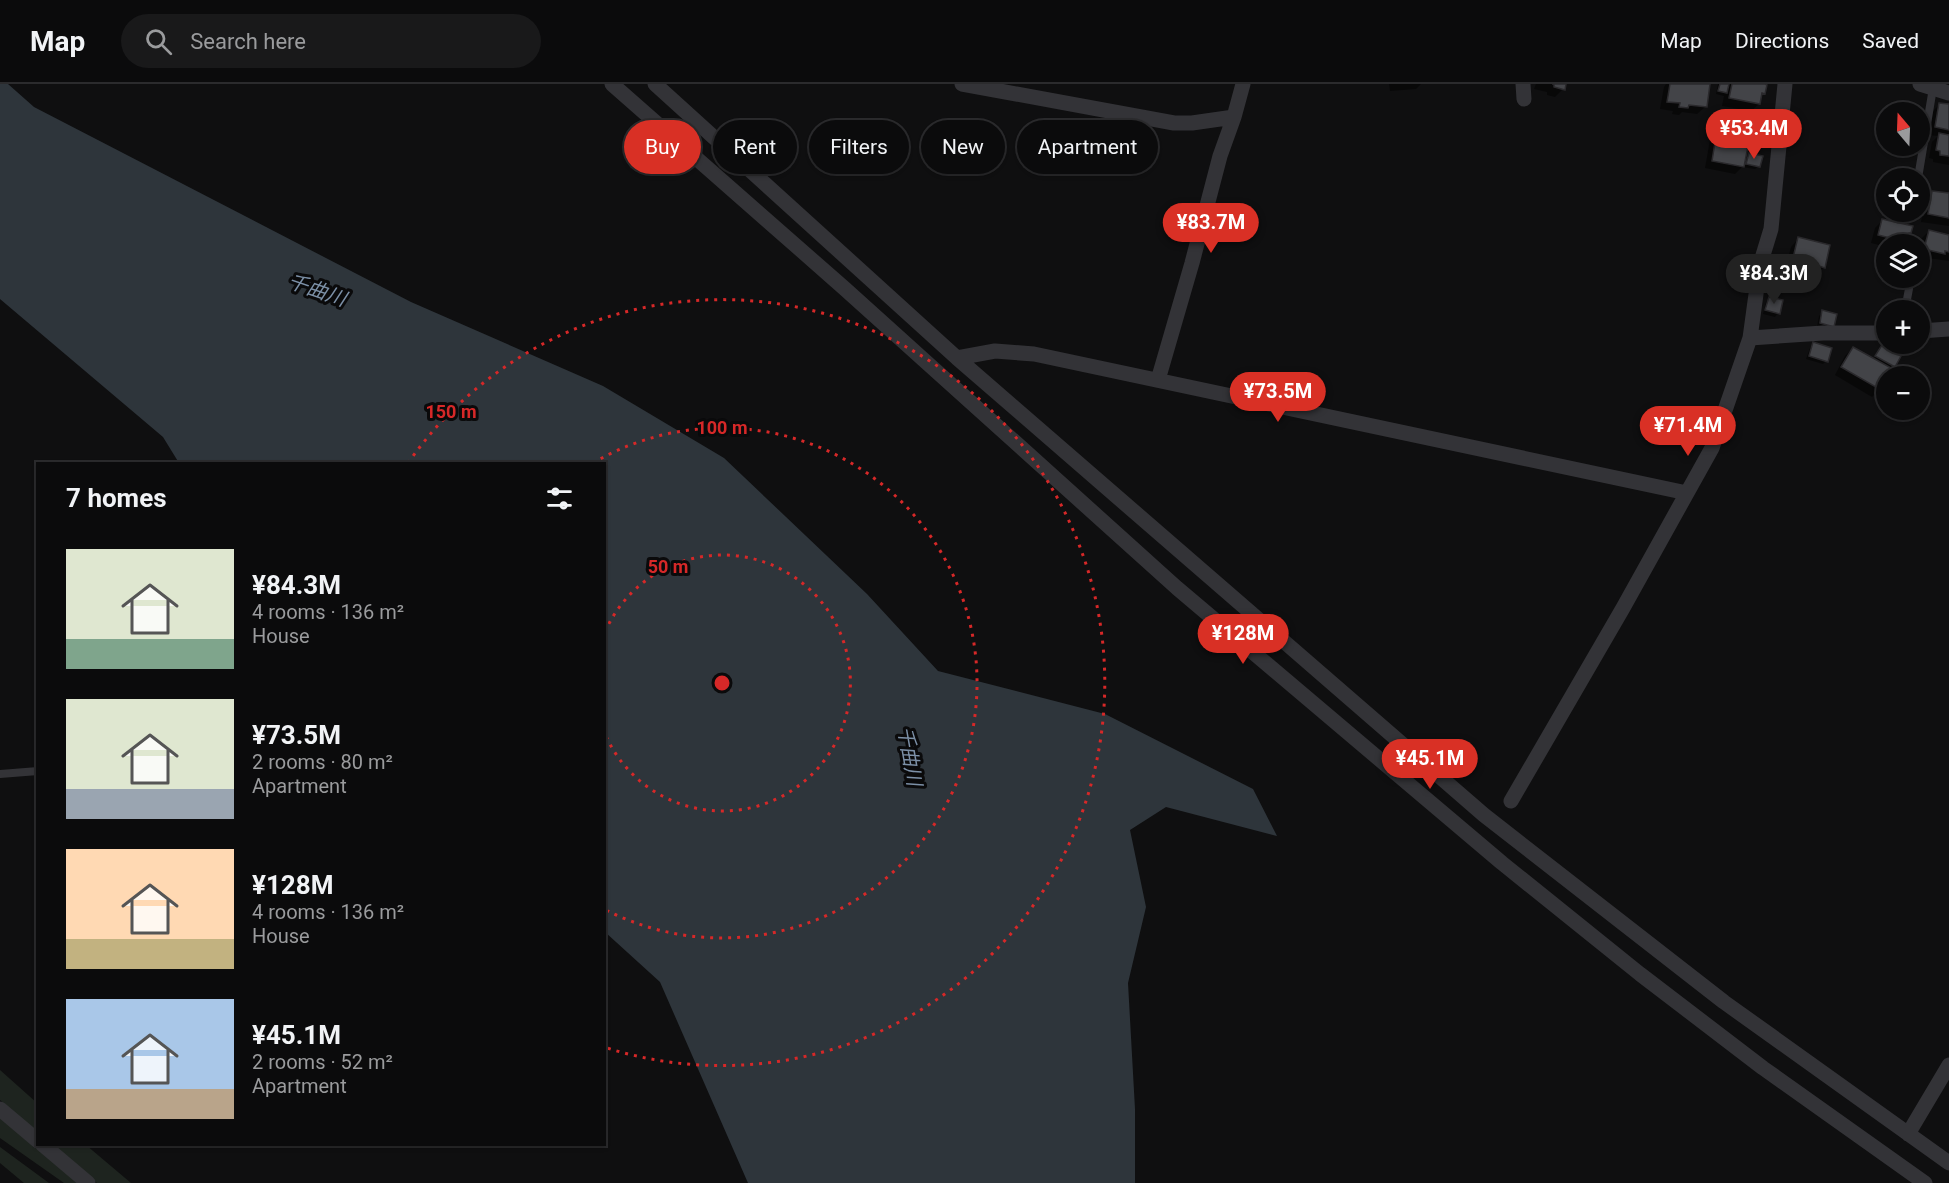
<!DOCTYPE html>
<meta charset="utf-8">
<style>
body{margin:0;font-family:Roboto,"Noto Sans JP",sans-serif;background:#19191a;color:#f1f3f6;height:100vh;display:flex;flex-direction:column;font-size:22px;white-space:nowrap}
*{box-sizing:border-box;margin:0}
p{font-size:20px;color:#9a9b9d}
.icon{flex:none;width:33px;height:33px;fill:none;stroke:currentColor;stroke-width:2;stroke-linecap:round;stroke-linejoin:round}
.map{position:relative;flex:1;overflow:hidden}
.sheet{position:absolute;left:36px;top:378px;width:570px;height:684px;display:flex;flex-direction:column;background:#0b0b0c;border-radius:0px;box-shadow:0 2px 4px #0004,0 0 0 2px #2b2b2d}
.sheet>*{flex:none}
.hud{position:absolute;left:624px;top:36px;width:570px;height:54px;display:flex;gap:12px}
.needle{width:39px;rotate:341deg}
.buttons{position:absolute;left:1876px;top:18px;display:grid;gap:12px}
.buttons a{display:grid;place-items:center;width:54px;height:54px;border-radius:50%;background:#0b0b0c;box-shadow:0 2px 4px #0004,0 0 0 2px #2b2b2d;font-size:30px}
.price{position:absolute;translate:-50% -51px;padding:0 14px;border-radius:21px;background:#d93025;color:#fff;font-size:20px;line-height:39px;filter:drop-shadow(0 2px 3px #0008)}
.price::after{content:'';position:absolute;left:50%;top:36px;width:18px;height:14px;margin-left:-9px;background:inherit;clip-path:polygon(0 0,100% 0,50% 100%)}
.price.selected{background:#222;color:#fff}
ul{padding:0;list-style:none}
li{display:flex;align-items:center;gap:18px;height:150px;padding:0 30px}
li span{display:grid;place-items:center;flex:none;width:168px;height:120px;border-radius:0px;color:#555}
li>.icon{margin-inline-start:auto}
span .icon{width:72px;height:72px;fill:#fffc;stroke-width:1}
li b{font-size:26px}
h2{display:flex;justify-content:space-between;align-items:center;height:72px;padding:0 30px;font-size:26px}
.pill{padding:0 21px;border-radius:27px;background:#0b0b0c;box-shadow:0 2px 4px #0004,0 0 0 2px #2b2b2d;font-size:21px;line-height:54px}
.pill.selected{background:#d93025;color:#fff}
header{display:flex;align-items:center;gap:36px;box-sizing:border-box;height:84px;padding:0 30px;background:#0b0b0c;border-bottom:2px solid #2b2b2d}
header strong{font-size:28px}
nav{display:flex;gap:33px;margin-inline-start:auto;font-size:21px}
.search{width:420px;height:54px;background:#19191a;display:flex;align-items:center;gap:15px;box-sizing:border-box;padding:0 21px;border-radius:33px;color:#9a9b9d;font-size:22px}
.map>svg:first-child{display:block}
</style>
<header>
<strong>Map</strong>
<div class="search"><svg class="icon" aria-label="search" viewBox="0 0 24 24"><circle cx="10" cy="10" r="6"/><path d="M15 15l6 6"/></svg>Search here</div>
<nav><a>Map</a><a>Directions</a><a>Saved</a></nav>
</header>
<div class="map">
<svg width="1949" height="1099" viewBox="0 0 1949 1099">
<rect width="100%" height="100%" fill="#0f0f10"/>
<path fill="#1e241f" d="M 0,986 L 37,1019 L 37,1048 L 0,1016 Z
M 0,1033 L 80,1099 L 64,1099 L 0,1054 Z
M 52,1061 L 86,1061 L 131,1099 L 97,1099 Z
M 0,1063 L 49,1099 L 24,1099 L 0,1079 Z"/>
<path fill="#2e353b" d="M 0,0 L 8,0 L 34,23 L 411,218 L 603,302 L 724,374 L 867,510 L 938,587 L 1105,630 L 1253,705 L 1277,752 L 1166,723 L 1130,746 L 1146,823 L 1128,899 L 1135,1025 L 1135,1099 L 748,1099 L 660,898 L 605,848 L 604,380 L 179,379 L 163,353 L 0,215 Z"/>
<path fill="#0007" d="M 1389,0 L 1421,0 L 1416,5 L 1390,7 Z
M 1536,0 L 1564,0 L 1563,5 L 1555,13 L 1547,11 L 1547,8 L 1534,5 Z
M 1666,0 L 1709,0 L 1705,23 L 1697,30 L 1682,28 L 1679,31 L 1672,30 L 1673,27 L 1660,25 L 1664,3 Z
M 1718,0 L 1764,0 L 1764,9 L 1760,13 L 1759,20 L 1751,27 L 1722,22 L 1724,12 L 1716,10 Z
M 1940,20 L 1949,22 L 1949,81 L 1933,78 L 1933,75 L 1929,74 L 1932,58 L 1938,52 L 1928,51 L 1932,28 Z
M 1734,35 L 1749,50 L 1746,53 L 1744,76 L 1749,70 L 1759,82 L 1755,85 L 1742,83 L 1735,90 L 1705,84 L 1710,56 L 1718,48 L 1728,50 L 1730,39 Z
M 1933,108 L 1949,111 L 1949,142 L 1921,138 L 1925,116 Z
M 1883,136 L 1910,149 L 1902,160 L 1887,160 L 1887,163 L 1871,159 L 1875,144 Z
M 1929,147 L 1949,152 L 1949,177 L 1920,173 L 1921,155 Z
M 1798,155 L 1824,183 L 1816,191 L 1786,182 L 1791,163 Z
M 1769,215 L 1778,229 L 1775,233 L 1763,230 L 1766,218 Z
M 1823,228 L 1836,231 L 1830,245 L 1817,243 L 1819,232 Z
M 1814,260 L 1826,277 L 1823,280 L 1806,275 L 1810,264 Z
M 1882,263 L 1894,282 L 1880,305 L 1872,313 L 1835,291 L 1845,272 L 1853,264 L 1873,276 Z"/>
<path fill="#434448" stroke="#2a292c" stroke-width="1.5" d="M 1552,0 L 1566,0 L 1565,6 L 1554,3 L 1554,0 Z
M 1670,0 L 1710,0 L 1707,23 L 1689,21 L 1688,24 L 1679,23 L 1680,19 L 1667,18 Z
M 1720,0 L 1729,0 L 1727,9 L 1718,7 Z
M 1732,0 L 1765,0 L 1767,1 L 1765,10 L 1762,9 L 1760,20 L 1729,14 Z
M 1939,19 L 1949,20 L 1949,46 L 1935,43 Z
M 1733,33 L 1753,37 L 1750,51 L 1731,47 Z
M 1717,46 L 1750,52 L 1744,83 L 1712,77 Z
M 1939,49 L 1949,51 L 1949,72 L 1940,71 L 1940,67 L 1936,66 Z
M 1749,69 L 1763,72 L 1760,83 L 1746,80 Z
M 1932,107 L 1949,109 L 1949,134 L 1928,130 Z
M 1882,135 L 1913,142 L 1911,149 L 1909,149 L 1906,158 L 1878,151 Z
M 1929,146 L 1949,151 L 1949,168 L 1945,167 L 1945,170 L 1924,165 Z
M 1798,153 L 1830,161 L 1825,184 L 1793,174 Z
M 1769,213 L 1783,216 L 1780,230 L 1765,226 Z
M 1822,226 L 1837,230 L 1834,243 L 1820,239 Z
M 1813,258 L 1832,264 L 1828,278 L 1809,272 Z
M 1882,261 L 1901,272 L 1895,283 L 1875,272 Z
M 1853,263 L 1893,285 L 1889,292 L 1887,292 L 1881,306 L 1841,283 Z"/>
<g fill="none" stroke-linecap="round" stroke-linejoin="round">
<path stroke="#333337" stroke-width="8" d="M 1918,94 L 1933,4
M 1905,226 L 1911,194
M 0,690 L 38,687"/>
<path stroke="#333337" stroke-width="15" d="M 612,0 L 844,204 L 1177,504 L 1502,779 L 1640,890 L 1763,984 L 1925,1099
M 655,0 L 957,274 L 1484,731 L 1724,918 L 1949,1079
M 962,0 L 1174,39 L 1192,39 L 1234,33
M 1523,0 L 1524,15
M 1920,0 L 1949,9
M 1920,247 L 1949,245
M 1750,254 L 1823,249 L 1887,249
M 957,274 L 995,267 L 1034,270 L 1687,409
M 1158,296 L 1192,179 L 1220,72 L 1234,33 L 1243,0
M 1511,717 L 1623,524 L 1712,364 L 1750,254 L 1760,181 L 1771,145 L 1785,0
M 0,1025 L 38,1057
M 1908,1050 L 1949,981
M 42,1060 L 88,1099"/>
</g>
<g fill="none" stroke="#d62828" stroke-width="3" stroke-dasharray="3 6">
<path d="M605 548A128 128 0 1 1 605 650"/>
<path d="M593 379A255 255 0 1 1 606 826"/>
<path d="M408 379A383 383 0 1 1 607 964"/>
</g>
<g text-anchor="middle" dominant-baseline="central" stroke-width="6" stroke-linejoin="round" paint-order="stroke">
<g font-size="20" font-style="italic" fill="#7c90a7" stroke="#0a0a0b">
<text transform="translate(317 206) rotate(19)">千曲川</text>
<text transform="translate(910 672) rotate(80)">千曲川</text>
</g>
</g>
<circle cx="722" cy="599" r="9" fill="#d62828" stroke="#0a0a0b" stroke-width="3"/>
<g font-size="18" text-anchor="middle" font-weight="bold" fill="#d62828" stroke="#0a0a0b" stroke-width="6" stroke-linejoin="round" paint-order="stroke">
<text x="451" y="334">150 m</text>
<text x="722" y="350">100 m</text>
<text x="668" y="489">50 m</text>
</g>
</svg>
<div class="buttons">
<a><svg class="needle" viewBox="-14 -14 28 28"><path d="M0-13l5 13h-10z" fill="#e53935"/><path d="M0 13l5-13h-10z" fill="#9a9b9d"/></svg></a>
<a><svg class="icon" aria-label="locate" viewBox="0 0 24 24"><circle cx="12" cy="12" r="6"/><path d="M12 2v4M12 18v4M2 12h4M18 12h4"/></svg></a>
<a><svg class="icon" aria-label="layers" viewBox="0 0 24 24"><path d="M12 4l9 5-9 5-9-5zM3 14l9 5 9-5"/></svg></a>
<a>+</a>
<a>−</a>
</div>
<b class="price" style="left:1754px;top:76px">¥53.4M</b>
<b class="price" style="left:1211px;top:170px">¥83.7M</b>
<b class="price selected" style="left:1774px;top:221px">¥84.3M</b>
<b class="price" style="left:1278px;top:339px">¥73.5M</b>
<b class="price" style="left:1688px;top:373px">¥71.4M</b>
<b class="price" style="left:1243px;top:581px">¥128M</b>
<b class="price" style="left:1430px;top:706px">¥45.1M</b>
<div class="hud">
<a class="pill selected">Buy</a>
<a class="pill">Rent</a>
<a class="pill">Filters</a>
<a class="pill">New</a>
<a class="pill">Apartment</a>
</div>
<section class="sheet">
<h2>7 homes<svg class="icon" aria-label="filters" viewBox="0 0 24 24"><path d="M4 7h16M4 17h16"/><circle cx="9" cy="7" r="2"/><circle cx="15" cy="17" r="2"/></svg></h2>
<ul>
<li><span style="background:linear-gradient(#dfe7d0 75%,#7fa58c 0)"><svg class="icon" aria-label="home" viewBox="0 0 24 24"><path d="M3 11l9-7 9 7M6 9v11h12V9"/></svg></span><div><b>¥84.3M</b><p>4 rooms · 136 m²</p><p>House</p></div></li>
<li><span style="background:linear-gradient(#dfe7d0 75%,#9aa5b1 0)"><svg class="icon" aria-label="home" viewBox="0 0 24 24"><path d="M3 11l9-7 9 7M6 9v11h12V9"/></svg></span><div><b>¥73.5M</b><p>2 rooms · 80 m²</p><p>Apartment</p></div></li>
<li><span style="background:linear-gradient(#ffd9b3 75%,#c2b280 0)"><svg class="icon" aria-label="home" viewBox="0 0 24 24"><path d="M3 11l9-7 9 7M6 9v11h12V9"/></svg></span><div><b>¥128M</b><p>4 rooms · 136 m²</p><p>House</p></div></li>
<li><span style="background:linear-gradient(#a9c7e8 75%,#b9a48a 0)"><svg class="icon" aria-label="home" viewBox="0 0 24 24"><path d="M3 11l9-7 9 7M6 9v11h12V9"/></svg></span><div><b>¥45.1M</b><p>2 rooms · 52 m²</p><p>Apartment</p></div></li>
</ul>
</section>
</div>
